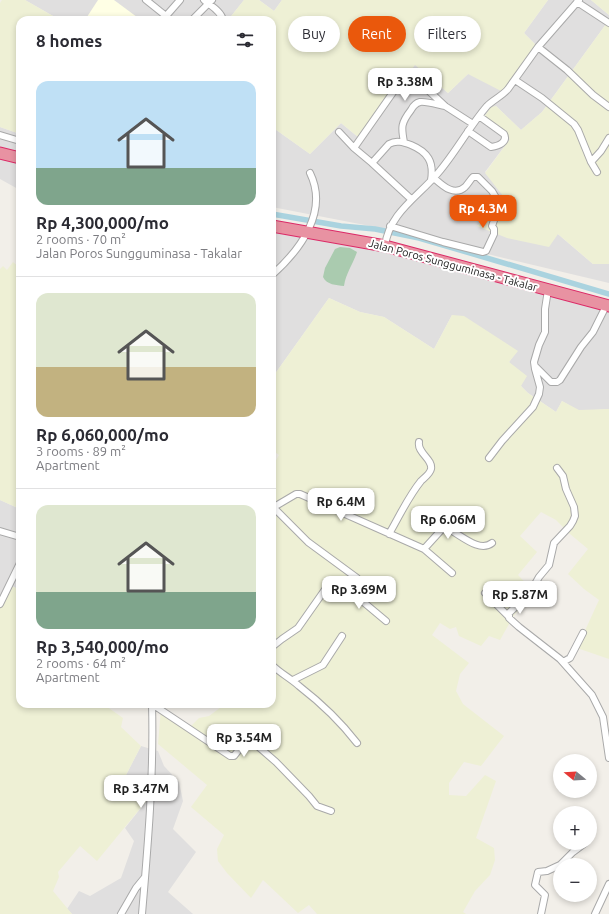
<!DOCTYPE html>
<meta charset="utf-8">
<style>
body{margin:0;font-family:Ubuntu,sans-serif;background:#f7f7f7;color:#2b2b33;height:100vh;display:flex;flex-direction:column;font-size:15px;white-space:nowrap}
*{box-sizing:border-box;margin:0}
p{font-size:13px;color:#7c7c81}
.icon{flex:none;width:22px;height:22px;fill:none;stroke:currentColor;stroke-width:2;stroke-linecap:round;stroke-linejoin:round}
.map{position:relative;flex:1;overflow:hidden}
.details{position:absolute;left:16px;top:16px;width:260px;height:692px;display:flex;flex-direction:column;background:#fff;border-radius:12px;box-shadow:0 2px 6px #0003}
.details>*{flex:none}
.top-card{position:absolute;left:288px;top:16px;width:261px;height:36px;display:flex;gap:8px}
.needle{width:26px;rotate:288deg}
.fabs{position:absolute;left:553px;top:754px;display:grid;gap:8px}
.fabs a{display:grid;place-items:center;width:44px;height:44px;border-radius:50%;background:#fff;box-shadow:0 2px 6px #0003;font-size:20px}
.price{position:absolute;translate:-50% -34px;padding:0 9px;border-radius:8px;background:#fff;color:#222;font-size:13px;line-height:26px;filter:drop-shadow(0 1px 2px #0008)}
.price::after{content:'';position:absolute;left:50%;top:24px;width:12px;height:9px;margin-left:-6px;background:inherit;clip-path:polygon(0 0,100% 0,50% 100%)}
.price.current{background:#ea580c;color:#fff}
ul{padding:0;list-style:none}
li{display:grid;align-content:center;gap:8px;height:212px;padding:0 20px}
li+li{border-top:1px solid #e1e1e2}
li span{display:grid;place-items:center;height:124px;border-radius:12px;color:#555}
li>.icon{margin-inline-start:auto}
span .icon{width:72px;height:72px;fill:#fffc;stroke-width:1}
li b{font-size:17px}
h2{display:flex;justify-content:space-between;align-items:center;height:48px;padding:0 20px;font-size:17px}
.chip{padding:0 14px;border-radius:18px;background:#fff;box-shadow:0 2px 6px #0003;font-size:14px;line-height:36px}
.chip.current{background:#ea580c;color:#fff}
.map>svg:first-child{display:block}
</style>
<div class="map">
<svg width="609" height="914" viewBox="0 0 609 914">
<rect width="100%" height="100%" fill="#f2efe9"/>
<path fill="#e0dfdf" d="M 25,0 L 244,0 L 228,20 L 60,20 Z
M 259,0 L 282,0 L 274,11 Z
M 548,0 L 591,0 L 609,15 L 609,20 L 542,112 L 521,130 L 496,106 L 484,117 L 510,139 L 485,172 L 593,264 L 609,264 L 609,283 L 370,226 L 272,207 L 272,127 L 310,154 L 341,123 L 358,137 L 415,64 L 448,93 L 468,74 L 539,48 L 524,33 Z
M 0,127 L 20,134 L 20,185 L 18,189 L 0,179 Z
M 272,225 L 376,240 L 609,308 L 609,409 L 579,411 L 562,401 L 556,412 L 528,393 L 521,386 L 509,362 L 517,351 L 452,315 L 434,349 L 384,317 L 360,312 L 329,298 L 272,378 Z
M 0,500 L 20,509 L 20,590 L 10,585 L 0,603 Z
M 141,746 L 158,751 L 164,766 L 179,782 L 183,801 L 173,829 L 196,852 L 168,892 L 193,914 L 72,914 L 67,909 L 79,891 L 90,896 L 121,878 L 134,841 L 125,828 L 148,799 L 125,777 Z"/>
<path fill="#ffffe5" d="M 98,0 L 114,0 L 141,20 L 85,20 Z"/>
<path fill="#eef0d5" d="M 2,0 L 25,0 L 60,20 L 20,20 L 20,134 L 0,127 L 0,3 Z
M 244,0 L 259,0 L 274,11 L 282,0 L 548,0 L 524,33 L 539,48 L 503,92 L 468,74 L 448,93 L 415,65 L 358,137 L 341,123 L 310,154 L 272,127 L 272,20 L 228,20 Z
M 591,0 L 609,0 L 609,15 Z
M 609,20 L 609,264 L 593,264 L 558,234 L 549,247 L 507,238 L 477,226 L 503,196 L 485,173 L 510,139 L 484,117 L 491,107 L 496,106 L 521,130 L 542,112 Z
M 13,262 L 20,268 L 20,509 L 0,500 L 0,269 L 3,266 L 7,270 Z
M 329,298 L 360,312 L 384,317 L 434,349 L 452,315 L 464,316 L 518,351 L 509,362 L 527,376 L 521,386 L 528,393 L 556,412 L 562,401 L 579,410 L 609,409 L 609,659 L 577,648 L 599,600 L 584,589 L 568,574 L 588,549 L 570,534 L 556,520 L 541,512 L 520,536 L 537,552 L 518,575 L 533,591 L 513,617 L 500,640 L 489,636 L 481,646 L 459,636 L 456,627 L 450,629 L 440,623 L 432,635 L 469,663 L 460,674 L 456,691 L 463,704 L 504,736 L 481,766 L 464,762 L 449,783 L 449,795 L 466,796 L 485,775 L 496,781 L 476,838 L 494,848 L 495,860 L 490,875 L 475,891 L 463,912 L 466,914 L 317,914 L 309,905 L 298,913 L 263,880 L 251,898 L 227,873 L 218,861 L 217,849 L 224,835 L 191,807 L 207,785 L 158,744 L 161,709 L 190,727 L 199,718 L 209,716 L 221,707 L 218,704 L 272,704 L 272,510 L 277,504 L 272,497 L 272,467 L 279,455 L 272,450 L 272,417 L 274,413 L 272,410 L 272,378 Z
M 10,585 L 20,590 L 20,704 L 103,704 L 123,718 L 121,727 L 141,746 L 125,777 L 148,799 L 97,861 L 80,846 L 58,872 L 59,877 L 53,891 L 72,914 L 0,914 L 0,603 Z"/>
<path fill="#aacbaf" d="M 340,247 L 350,248 L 357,252 C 353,264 346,273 344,286 C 336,285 327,285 323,277 L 325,268 L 335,249 Z"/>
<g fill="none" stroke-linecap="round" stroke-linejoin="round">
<path stroke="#aad3df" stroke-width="5.5" d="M 272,214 L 341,226 L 375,229 L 419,238 L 609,294"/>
<g stroke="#a9a9a9" stroke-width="8">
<path id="street" d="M 146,0 L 166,16 L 180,0
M 204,0 C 211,6 221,11 223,20
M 577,2 L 609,23
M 192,20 L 212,0
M 538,47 L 567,70 L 593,95 L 609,107
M 515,80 L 542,98 L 574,124 L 578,130 L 591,162 L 601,151 L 609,138
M 468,131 L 491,147 C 499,146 508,142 504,134 L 479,116
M 339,132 L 354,148 L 372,163 L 389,144 C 396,140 403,142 411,145 C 428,152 434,162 431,180
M 0,135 L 20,141
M 404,142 C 401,127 401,123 411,110 C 413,106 416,103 420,102 C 426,101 439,105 445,106
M 354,148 L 401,81 L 407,76 L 415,78 L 445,106 L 473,124
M 591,162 L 597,172
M 372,163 L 411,199
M 390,226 L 443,242 L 483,252 L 486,251 L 494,234 L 494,229 L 492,226 L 497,212 L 498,201 L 492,191 L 478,177 L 473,177 C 470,180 468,184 465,187 C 454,197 442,185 434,178
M 385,246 C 389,213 418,197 438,173 C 456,152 469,127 487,106 C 493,100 502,96 508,89 L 538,47 L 579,0
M 272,275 C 300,250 329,212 310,173
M 535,366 L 551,382 L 557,382 L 560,380 L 581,347 L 593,332 L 606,306
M 489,458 L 502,441 L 533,407 L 539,394 L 540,387 L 535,369 L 534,362 L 539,345 L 545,332 L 545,309 L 548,290
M 557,468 L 563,476 L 566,489 L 574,507 L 575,516 L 573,521 L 570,526 L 554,543 L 549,565 L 539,577 L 530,593 L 509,613 L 509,618 L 519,627 L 560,659 L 592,695 L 603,717 L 609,758
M 272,506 L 308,542 L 357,578
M 274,507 L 296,494 L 300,494 L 424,549 L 444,527 C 457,531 478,554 492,543
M 0,531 L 20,537
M 389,534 C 399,517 408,497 421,481 C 424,478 430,474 431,469 C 433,459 417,453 419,442
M 424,549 L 452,573
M 485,593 L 508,616
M 0,604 L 20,563
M 272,647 L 282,639 L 298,628 L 331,581 L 333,580 L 343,585 L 386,621
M 563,662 L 570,658 L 583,633
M 272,665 C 280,673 290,678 299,686 C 321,703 340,721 357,743
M 293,680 L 323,665 L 342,636
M 152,704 L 230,756 L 234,756 L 245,742 L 250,741 L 253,742 L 276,762 L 309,796 L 317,806 L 331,811
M 560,865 L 573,852 L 585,843
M 121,914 L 136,888 L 145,877
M 142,914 C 148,844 154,774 152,704
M 541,914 L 545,895 L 535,885 L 538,872 L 547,871 L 560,865
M 595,914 L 609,884"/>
</g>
<g stroke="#dc2a67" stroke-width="13">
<path id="highway" d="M 0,153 L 20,158
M 272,226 L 385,246 L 609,306"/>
</g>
<use href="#street" stroke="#fff" stroke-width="6"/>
<use href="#highway" stroke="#e892a2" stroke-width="11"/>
</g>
<g text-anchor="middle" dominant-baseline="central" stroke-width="4" stroke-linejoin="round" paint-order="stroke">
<g font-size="11" fill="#222" stroke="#fff">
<text transform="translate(453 265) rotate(15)">Jalan Poros Sungguminasa - Takalar</text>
</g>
</g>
</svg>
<div class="fabs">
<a><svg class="needle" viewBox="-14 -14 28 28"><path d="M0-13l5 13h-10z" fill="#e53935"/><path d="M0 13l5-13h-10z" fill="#7c7c81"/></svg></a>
<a>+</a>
<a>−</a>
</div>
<b class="price" style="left:405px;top:102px">Rp 3.38M</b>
<b class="price current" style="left:483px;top:229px">Rp 4.3M</b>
<b class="price" style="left:341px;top:522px">Rp 6.4M</b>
<b class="price" style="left:448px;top:540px">Rp 6.06M</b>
<b class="price" style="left:359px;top:610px">Rp 3.69M</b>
<b class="price" style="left:520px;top:615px">Rp 5.87M</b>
<b class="price" style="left:244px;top:758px">Rp 3.54M</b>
<b class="price" style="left:141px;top:809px">Rp 3.47M</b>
<div class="top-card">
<a class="chip">Buy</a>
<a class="chip current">Rent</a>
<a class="chip">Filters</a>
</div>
<section class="details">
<h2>8 homes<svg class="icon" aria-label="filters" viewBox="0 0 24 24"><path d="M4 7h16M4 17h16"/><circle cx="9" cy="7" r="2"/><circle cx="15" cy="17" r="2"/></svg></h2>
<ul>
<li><span style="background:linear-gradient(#bfe0f5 70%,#7fa58c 0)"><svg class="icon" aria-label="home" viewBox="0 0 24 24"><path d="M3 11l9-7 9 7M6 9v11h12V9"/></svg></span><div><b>Rp 4,300,000/mo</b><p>2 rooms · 70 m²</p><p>Jalan Poros Sungguminasa - Takalar</p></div></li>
<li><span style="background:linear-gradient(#dfe7d0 60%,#c2b280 0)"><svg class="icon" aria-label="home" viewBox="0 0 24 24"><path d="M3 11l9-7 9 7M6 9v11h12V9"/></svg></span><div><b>Rp 6,060,000/mo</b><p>3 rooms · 89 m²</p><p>Apartment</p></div></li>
<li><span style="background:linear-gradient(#dfe7d0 70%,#7fa58c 0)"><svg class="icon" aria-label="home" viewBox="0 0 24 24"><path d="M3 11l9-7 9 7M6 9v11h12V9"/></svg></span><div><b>Rp 3,540,000/mo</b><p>2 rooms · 64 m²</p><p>Apartment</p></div></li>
</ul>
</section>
</div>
